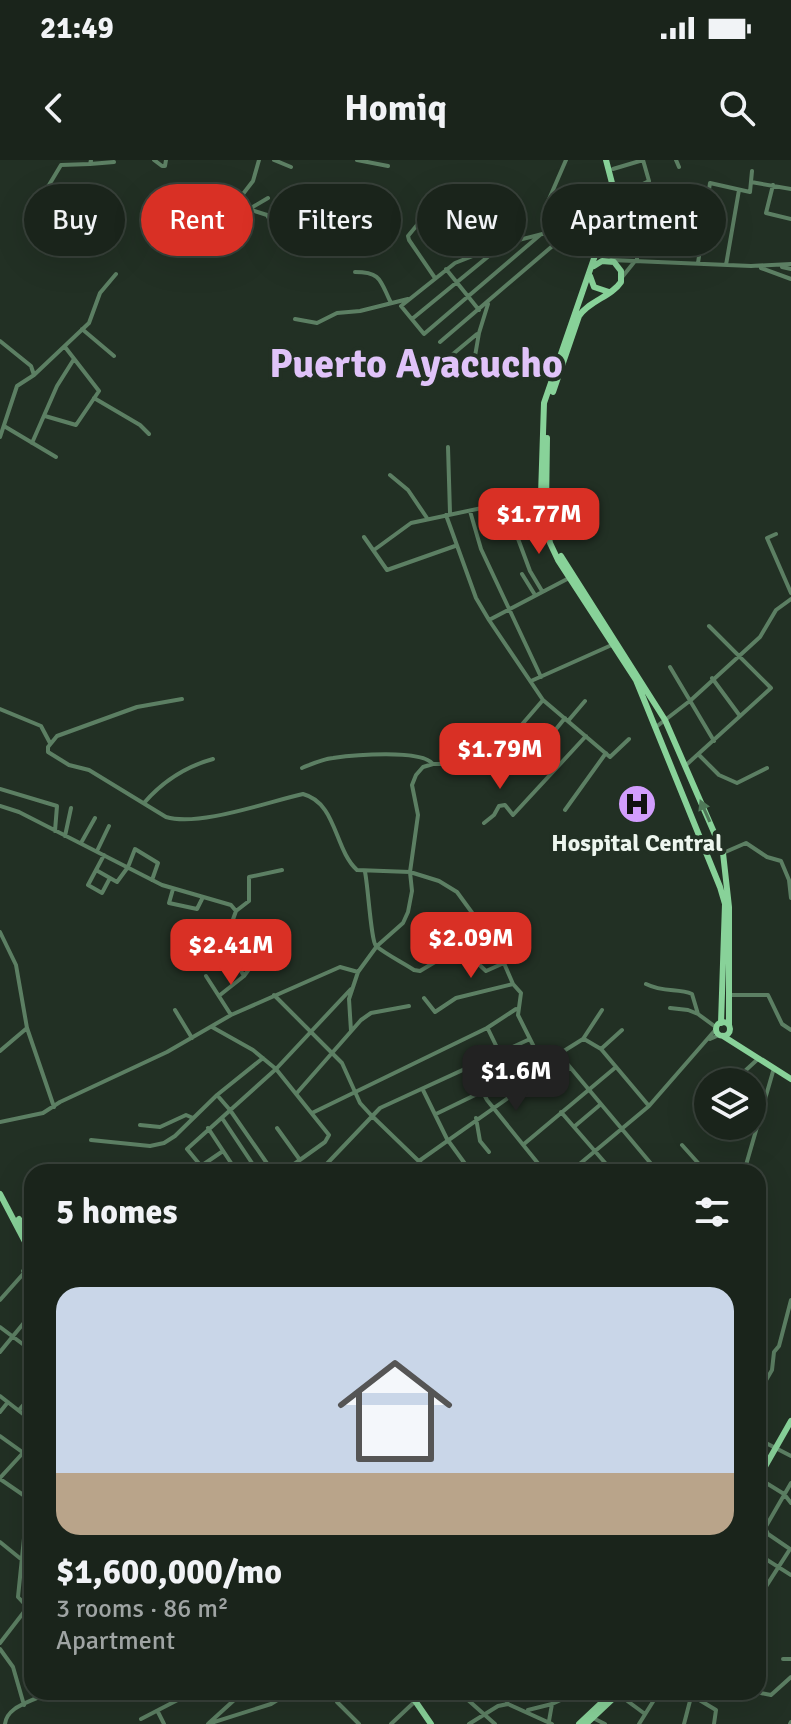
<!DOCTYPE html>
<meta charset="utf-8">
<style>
body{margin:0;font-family:Signika,sans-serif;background:#232c24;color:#f1f3f6;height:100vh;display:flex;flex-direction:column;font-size:30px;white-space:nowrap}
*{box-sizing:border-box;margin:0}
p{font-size:26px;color:#9fa4a3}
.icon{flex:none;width:44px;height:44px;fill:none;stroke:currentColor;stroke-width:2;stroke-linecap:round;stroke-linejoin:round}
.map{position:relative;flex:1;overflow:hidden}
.sheet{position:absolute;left:24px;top:1004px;width:742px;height:536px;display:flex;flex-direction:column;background:#1a241b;border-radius:24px;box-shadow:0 8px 32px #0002,0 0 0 2px #38413a}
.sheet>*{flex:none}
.banner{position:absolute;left:24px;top:24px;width:744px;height:72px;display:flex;gap:16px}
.fabs{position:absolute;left:694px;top:908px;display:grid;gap:16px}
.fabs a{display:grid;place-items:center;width:72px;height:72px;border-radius:50%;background:#1a241b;box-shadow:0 8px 32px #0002,0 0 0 2px #38413a;font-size:40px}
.price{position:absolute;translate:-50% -68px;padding:0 18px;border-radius:16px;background:#d93025;color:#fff;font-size:26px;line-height:52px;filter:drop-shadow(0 2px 4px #0008)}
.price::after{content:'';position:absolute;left:50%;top:48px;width:24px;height:18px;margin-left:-12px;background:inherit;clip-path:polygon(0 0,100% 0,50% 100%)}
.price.current{background:#222;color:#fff}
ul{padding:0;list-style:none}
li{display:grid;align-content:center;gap:16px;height:424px;padding:0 32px}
li span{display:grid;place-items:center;height:248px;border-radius:24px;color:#555}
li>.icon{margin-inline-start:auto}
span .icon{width:144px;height:144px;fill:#fffc;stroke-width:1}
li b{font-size:34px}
h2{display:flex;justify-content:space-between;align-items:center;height:96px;padding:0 32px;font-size:34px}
.chip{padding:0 28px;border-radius:36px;background:#1a241b;box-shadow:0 8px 32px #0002,0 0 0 2px #38413a;font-size:28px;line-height:72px}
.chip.current{background:#d93025;color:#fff}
.status{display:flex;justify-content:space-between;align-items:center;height:56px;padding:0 40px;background:#1a241b;direction:ltr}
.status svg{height:22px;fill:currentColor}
header{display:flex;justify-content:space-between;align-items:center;height:104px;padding:0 32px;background:#1a241b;font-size:36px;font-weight:700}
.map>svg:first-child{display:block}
</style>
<div class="status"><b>21:49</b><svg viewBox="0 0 49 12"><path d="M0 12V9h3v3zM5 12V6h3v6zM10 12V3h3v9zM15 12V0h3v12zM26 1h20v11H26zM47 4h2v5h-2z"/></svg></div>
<header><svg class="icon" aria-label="back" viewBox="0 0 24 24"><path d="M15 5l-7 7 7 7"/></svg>Homiq<svg class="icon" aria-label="search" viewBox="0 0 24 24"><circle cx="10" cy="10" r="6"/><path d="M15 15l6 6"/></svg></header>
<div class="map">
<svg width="791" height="1564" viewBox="0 0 791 1564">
<rect width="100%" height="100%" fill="#223024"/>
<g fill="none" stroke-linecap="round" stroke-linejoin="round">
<path stroke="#5c7f63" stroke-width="4" d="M 154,0 L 162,6 L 165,6 L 166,0
M 274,0 L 291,7
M 357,0 L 388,6
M 676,0 L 679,7
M 90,4 L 114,2
M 613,9 L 643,0
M 751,22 L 791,29
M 773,25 L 766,53 L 791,59
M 193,31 L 206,44 L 236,43 L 253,21 L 259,0
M 616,37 L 649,21 L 643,0
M 237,41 L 248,49 L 267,55 L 278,74
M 427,42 L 422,59 L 408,76 L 409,80 L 435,118
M 32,44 L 49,25 L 61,5 L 90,4 L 91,0
M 251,48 L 268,38
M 558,70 L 547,54 L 546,46 L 566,0
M 649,70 L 650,36
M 677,72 L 679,26
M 540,75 L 424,174 L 401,146 L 455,103 L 503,84 L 558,70
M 563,77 L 570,84 L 595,96
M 611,100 L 751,106 L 791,104
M 637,100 L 637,70 L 704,73
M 698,103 L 710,23 L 750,32 L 752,11
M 726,105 L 739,30
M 782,107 L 791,109
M 761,108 L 791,119
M 446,109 L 479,150
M 355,112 C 382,112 380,121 391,143
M 623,116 L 635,101
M 295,159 L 317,163 L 337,153 L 360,151 L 408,139
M 412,159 L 501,86
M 82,169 L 114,196
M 0,181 L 31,206 L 34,215
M 440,182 L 563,77
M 447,199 L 477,174
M 461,209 L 475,196 L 479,173 L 488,144
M 94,238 L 140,265 L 149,274
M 45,256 L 76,265 L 99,231 L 65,187
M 4,266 L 56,297
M 0,277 L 17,226 L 34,215 L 89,163 L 100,133 L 116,114
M 32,283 L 57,226 L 74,199
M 448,287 L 450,353
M 390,315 L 408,330 L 427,358
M 470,351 L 481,389 L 541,517
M 446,355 L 476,438 L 489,460 L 543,540 L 610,597 L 629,579
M 514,368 L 530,411 L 542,431
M 776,374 L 767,378 L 791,433
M 364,377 L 387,410 L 455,386
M 374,390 L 411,363 L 543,335
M 522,414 L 535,435
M 489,460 L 571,417
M 670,507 L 714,581
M 712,518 L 740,556
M 531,521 L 614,484
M 182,539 L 137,547 L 57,576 L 48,587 L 48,592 L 69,605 L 89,610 L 166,657 C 199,667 267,642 303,634 C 337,643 334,689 357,710 L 410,712 L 439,721 L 457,732 L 497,787 L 513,824 L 521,833 L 518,855 L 542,903
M 0,549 L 41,566 L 50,583
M 568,561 L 585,541
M 656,567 L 691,540 L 760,477 L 776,450 L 791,439
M 536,594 L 565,558
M 699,595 L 719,615 L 737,623 L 767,608
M 685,606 L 771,528 L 709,466
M 302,608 C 312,604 322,599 333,598 C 353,595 421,589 433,604
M 0,629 L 57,646 L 55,671
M 144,643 C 163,621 184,607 213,599
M 0,646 L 19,652 L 162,725 L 231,745 L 236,751 L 231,765 L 235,779 L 232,796 L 244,816
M 565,650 L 606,593
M 484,663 L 494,655 L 499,646 L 505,645 L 513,655 L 586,576
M 65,676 L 71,648
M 81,683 L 95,658
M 97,691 L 109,666
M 723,693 L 746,683 L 767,697 L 781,701 L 789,720 L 791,738
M 104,695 L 88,725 L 102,733 L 110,718 L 117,722 L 128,707 L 135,689 L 158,703 L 152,720
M 96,710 L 110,718
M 365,712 C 368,725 371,781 376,786 C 387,795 402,802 414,810 L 420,811 L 460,787 L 486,811 L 504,803
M 173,729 L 169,743 L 197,749 L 202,739
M 236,751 L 249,741 L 249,717 L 282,710
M 0,772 L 16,805 L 27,868 L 54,947
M 206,816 L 231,855
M 220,835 L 244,816 L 265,788
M 274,835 L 342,903 L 360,943 L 371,955 L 430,1012
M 730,835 L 768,835 L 782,864 L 791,870
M 424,838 L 435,852 L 456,838 L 513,824
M 670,848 L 688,850 L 698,854
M 175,850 L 192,878
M 212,867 L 253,890 L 276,909 L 329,975 L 325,982 L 283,1012
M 488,869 L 518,931
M 351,871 L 349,839 L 358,812 L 377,786 L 403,763 L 408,752 L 412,731 L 410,712 L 418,655 L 412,625 L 416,615 L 423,607 L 433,604 L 453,604 L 469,598 L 498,571 L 512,576 L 543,540
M 584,879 L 601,889 L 649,946
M 710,879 L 719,875
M 601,889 L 622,870
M 0,891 L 27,868
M 559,894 L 658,1012
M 469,906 L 487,940 L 545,1012
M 733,922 L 759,898
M 423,930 L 447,979 L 471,1012
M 296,934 L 361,860 L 371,853 L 409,846
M 217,935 L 230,950 L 273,1012
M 708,935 L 700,940 L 708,951
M 561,952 L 613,1012
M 312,953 L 487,868 L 516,849
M 436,954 L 559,894 L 583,879 L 602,850
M 222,958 L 258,1012
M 476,958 L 480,981 L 489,992
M 0,962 L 43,953 L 60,942 L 167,892 L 231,855 L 340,807 L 358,812
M 140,965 L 160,967 L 186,955 L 193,958
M 575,966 L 601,944
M 208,968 L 237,1012
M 277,968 L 300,1000
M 91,980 L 150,986 L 164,983 L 175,976 L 217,935 L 263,898
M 524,984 L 616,907
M 682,985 L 699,1004
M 223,991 L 201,1006 L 187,989 L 276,909 L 351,829
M 419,1001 L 518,931 L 570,908
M 297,1002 L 310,1012
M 319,1012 L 380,948 L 530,879
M 570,1012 L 649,946 L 717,868 L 698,854 L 692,834 C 678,828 664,833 646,824
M 661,1012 L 699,1004 L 725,1012
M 744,1012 L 774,908
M 23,1111 L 32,1114
M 0,1140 L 32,1104
M 0,1167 L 32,1191
M 0,1192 L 32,1153
M 758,1234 L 772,1210 L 774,1192 L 779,1186 L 791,1140
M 0,1236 L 32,1261
M 19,1250 L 32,1235
M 0,1252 L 8,1242
M 0,1276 L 32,1299
M 758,1279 L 791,1296
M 0,1318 L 32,1283
M 758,1318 L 784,1334 L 791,1343
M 0,1319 L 32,1341
M 28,1339 L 18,1437 L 32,1452
M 0,1382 L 32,1408
M 790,1389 L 768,1374 L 765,1368 L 791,1323
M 758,1394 L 791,1415
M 758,1439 L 790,1389
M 0,1483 L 27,1448
M 0,1489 L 13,1507 L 24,1545
M 783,1499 L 791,1499
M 334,1532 L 337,1542 L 359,1564
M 459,1532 L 495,1564
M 503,1532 L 508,1544
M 686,1532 L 716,1550 L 714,1564
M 756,1532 L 771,1535 L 791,1517
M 618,1534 L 645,1554
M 528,1550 L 552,1544 L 578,1532
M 158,1552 L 164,1564
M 593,1558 L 605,1564
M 141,1559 L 193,1532
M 549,1561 L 552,1544
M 209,1563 L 243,1532
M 5,1564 C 7,1545 34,1542 48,1532
M 208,1564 L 271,1544 L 290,1532
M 391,1564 L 425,1532
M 469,1564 L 498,1546 L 508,1544 L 552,1564
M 639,1564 L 659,1532
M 684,1564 L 691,1537
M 790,1564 L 791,1562"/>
<path stroke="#88d299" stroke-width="6" d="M 606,0 L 612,23 L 609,55 L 544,243 L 541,335 L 550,383 L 558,400 L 636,520 L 720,727 L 725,744 L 721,863
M 590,116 L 594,127 L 609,132
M 553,232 L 579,156 C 590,140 611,137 621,122 L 621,111 L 614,102 L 602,101 L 594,106
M 546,347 L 547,278
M 561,396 L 665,560 L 723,693 L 729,747 L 729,865
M716 869a7 7 0 1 1 14 0a7 7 0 1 1-14 0Z
M 723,876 L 791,919
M 0,1034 L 32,1095
M 19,1059 L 32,1080
M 758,1319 L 791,1261
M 409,1532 L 431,1564
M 579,1564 L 613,1532
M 586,1564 L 620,1532"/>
</g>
<defs><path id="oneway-solid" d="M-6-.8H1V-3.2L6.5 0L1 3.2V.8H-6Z" transform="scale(2)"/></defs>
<use fill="#507959" href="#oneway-solid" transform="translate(705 651) rotate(-114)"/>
<defs>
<g id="hospital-disc" transform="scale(2)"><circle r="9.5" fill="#d29dfd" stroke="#223024"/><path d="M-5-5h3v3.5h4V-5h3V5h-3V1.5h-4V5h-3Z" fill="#111"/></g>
</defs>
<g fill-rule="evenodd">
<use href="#hospital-disc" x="637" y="644"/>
</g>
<g text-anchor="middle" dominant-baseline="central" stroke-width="8" stroke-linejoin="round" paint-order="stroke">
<g font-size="24" font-weight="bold" fill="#edf6ee" stroke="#223024">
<text x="637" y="683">Hospital Central</text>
</g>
<g font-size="40" font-weight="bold" fill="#e0c3f9" stroke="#223024">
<text x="416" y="204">Puerto Ayacucho</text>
</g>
</g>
</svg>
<div class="fabs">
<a><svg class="icon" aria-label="layers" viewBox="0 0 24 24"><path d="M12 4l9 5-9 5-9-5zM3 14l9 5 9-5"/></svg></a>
</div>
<b class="price" style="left:539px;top:396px">$1.77M</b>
<b class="price" style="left:500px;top:631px">$1.79M</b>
<b class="price" style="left:471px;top:820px">$2.09M</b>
<b class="price" style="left:231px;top:827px">$2.41M</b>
<b class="price current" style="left:516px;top:953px">$1.6M</b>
<div class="banner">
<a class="chip">Buy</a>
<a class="chip current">Rent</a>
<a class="chip">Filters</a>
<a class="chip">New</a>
<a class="chip">Apartment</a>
</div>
<section class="sheet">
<h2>5 homes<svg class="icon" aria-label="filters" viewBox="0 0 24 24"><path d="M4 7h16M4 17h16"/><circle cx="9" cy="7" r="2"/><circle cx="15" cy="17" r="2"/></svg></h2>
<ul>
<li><span style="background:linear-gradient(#c9d6e8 75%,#b9a48a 0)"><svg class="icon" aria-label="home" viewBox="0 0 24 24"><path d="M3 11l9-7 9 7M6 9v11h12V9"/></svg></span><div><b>$1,600,000/mo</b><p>3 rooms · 86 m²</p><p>Apartment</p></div></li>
</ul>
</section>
</div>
